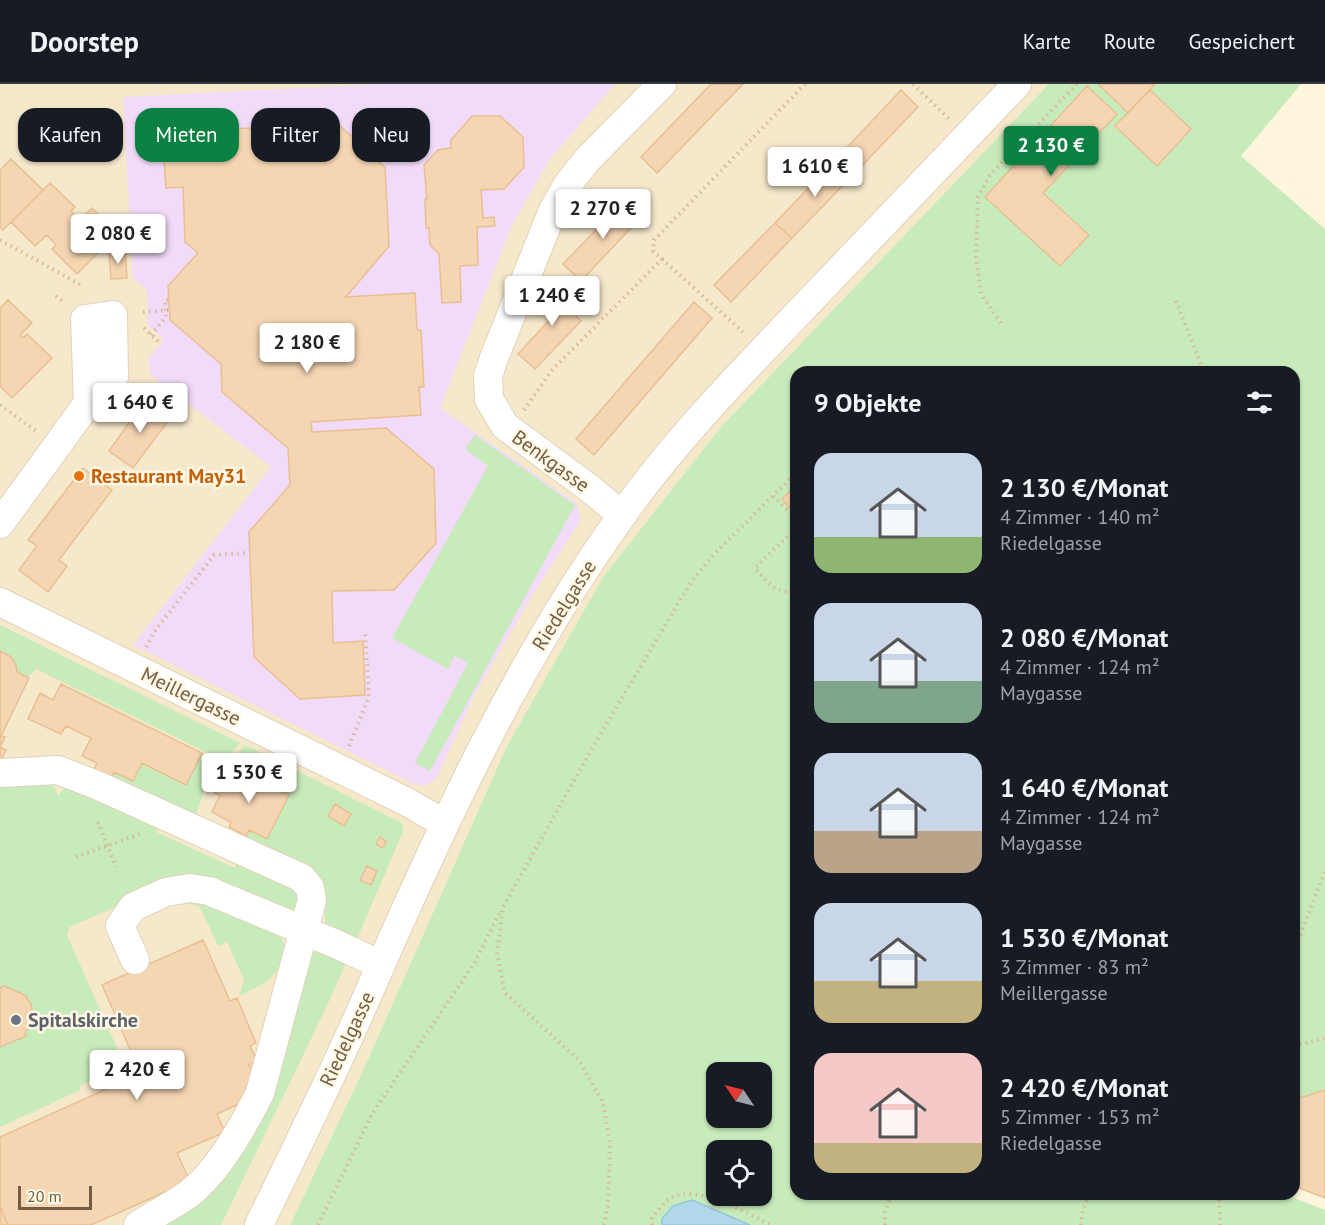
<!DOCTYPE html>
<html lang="de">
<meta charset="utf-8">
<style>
body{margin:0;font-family:"PT Sans",sans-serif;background:#242831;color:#f1f3f6;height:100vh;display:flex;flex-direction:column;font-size:22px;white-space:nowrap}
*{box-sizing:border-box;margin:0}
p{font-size:20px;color:#9ea1a6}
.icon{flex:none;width:33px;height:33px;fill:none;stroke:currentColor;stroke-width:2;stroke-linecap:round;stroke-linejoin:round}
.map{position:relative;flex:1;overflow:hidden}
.sheet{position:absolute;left:790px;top:282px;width:510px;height:834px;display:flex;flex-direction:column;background:#171b24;border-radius:18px;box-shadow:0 2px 4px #0004}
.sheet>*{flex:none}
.top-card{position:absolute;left:18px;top:24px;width:570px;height:54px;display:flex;gap:12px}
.needle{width:39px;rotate:305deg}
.buttons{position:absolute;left:706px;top:978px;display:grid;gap:12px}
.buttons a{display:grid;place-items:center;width:66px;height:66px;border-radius:12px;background:#171b24;box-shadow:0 2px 4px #0004;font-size:30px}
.scale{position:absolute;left:18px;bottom:15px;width:74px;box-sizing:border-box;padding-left:6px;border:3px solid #745c44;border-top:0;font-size:16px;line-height:21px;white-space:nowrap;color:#745c44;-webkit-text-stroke:4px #fff8e4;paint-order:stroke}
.price{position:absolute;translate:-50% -51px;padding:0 14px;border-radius:6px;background:#fff;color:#222;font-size:20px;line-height:39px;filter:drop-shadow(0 2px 3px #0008)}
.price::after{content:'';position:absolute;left:50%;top:36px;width:18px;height:14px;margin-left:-9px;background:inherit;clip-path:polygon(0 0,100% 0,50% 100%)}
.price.selected{background:#0b8043;color:#fff}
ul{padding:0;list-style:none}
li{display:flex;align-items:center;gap:18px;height:150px;padding:0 24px}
li span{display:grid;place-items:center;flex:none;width:168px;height:120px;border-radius:18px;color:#555}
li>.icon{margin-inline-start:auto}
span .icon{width:72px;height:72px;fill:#fffc;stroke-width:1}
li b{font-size:26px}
h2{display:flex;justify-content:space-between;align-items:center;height:72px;padding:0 24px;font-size:26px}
.pill{padding:0 21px;border-radius:18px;background:#171b24;box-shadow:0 2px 4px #0004;font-size:21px;line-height:54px}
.pill.selected{background:#0b8043;color:#fff}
header{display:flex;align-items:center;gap:36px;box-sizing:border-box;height:84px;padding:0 30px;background:#171b24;border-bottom:2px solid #363941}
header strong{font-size:28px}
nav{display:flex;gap:33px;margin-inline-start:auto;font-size:21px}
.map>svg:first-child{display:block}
</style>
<header>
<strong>Doorstep</strong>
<nav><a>Karte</a><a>Route</a><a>Gespeichert</a></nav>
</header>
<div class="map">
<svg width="1325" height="1141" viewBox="0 0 1325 1141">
<rect width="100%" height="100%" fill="#fef5dd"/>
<path fill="#f6e8cb" d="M 0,0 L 1049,0 L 721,343 L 603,493 L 506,664 L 366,980 L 290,1141 L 0,1141 Z"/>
<path fill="#f2daf9" d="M 382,0 L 615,0 L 550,75 L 512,141 L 440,324 L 576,419 L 581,436 L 533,510 L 473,614 L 437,693 L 428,701 L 416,701 L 133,561 L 271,383 L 150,290 L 149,274 L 164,256 L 148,241 L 147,206 L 133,194 L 123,13 Z"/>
<path fill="#c8ebbb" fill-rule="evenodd" d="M 1049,0 L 1301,0 L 1241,72 L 1325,145 L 1325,1006 L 1300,1014 L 1295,1010 L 1294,288 L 796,288 L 796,1110 L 1284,1110 L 1325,1126 L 1325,1141 L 750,1141 L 692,1116 L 662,1135 L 662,1141 L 290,1141 L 366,980 L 506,664 L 603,493 L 721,343 ZM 717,988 L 762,988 L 762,1034 L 717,1034 ZM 717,1066 L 762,1066 L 762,1112 L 717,1112 Z
M 475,351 L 575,421 L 430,687 L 415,679 L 468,579 L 455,572 L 448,585 L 392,554 L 488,382 L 465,365 Z
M 0,541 L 240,659 L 224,677 L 36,585 L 27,594 L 17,588 C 16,577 10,571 0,567 Z
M 245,661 L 400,738 L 403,742 L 403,748 L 356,857 L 325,842 L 325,808 L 322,799 L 245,753 L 249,746 L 267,755 L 289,711 L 234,684 L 225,702 L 211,696 Z
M 202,669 L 222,679 C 202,697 204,714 194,736 L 109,698 L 114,688 L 133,697 L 142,679 L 186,700 Z
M 52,695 L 58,712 L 66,701 L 161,735 L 156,748 L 235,784 L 239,776 C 250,781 287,794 293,801 C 300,809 299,820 292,827 L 167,800 L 70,843 L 67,851 L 125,982 L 79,1002 L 80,1006 L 0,1043 L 0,963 L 26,952 L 25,949 C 44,924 27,906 0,904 L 0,698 Z
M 197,814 L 280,852 C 298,882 264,901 239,912 L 244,896 L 227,858 L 218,862 L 201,825 L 197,822 L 186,819 Z
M 316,868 L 323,868 L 347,877 L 325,926 L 221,1141 L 162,1141 L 192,1121 L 310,871 Z"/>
<path fill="#b1d8e8" stroke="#96c6da" stroke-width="1.5" d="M 692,1116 L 750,1141 L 662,1141 L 662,1135 L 673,1122 Z"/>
<path fill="#f5d6b3" stroke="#e9bf92" stroke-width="1.5" d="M 711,0 L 743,0 L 657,89 L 641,73 Z
M 1098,0 L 1155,0 L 1128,29 Z
M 1087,2 L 1117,30 L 1043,109 L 1089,151 L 1060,182 L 985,113 Z
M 901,6 L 918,23 L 854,90 L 837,74 Z
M 1150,6 L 1191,45 L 1157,82 L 1115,42 Z
M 472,32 L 500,32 L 523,53 L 524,83 L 504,105 L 481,106 L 483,134 L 494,133 L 495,142 L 477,143 L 478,181 L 460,182 L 461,218 L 442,219 L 439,170 L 430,161 L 429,144 L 426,144 L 425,115 L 427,115 L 424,81 L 438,66 L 451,64 L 451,56 Z
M 338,40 L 385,83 L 389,162 L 346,213 L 415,209 L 417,246 L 421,246 L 424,303 L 419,303 L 421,331 L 311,338 L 312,348 L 386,344 L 434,385 L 436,459 L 394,506 L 332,507 L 333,559 L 363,557 L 365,611 L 300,615 L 254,573 L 249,448 L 290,401 L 288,364 L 222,308 L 221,280 L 170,236 L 168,202 L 198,169 L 185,158 L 183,103 L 166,104 L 162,48 Z
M 837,74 L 854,90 L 792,154 L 775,139 Z
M 11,75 L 43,106 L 3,146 L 0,143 L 0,86 Z
M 50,99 L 75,123 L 71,127 L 80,136 L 92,124 L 117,150 L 77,190 L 52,165 L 56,161 L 47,151 L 35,162 L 11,138 Z
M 627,114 L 644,130 L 581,197 L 563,180 Z
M 775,139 L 792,154 L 731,218 L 714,201 Z
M 125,167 L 127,194 L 111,195 L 109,168 Z
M 560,198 L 576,214 L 567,223 L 581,237 L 535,285 L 518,270 L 554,231 L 541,218 Z
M 8,216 L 32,239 L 20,251 L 23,254 L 27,250 L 52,274 L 12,314 L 0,302 L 0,224 Z
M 694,218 L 712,234 L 594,371 L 576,355 Z
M 146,315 L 171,333 L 133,384 L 109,367 Z
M 83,384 L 112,406 L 59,476 L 67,482 L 48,508 L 19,486 L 37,462 L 28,456 Z
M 796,401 L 796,431 L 782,415 Z
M 0,567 L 11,573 L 16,581 L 17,588 L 29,594 L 1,652 L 5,653 L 0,663 Z
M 61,600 L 202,669 L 186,701 L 142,679 L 133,697 L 114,688 L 109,698 L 93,688 L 97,679 L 82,672 L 91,654 L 66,642 L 61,650 L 28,635 L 40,609 L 53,616 Z
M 0,663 L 6,666 L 0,678 Z
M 234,684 L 289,711 L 267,755 L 249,746 L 246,752 L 229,743 L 231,738 L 212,728 L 220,711 L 215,709 L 220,700 L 225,702 Z
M 335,720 L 351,730 L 344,742 L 328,732 Z
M 380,753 L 386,757 L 383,764 L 376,760 Z
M 367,782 L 377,787 L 371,801 L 360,796 Z
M 203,856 L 230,917 L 237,914 L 256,959 L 250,962 L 257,977 L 249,981 L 255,992 L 248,1016 L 217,1030 L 225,1048 L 177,1069 L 190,1097 L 91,1141 L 8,1141 L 0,1123 L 0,1053 L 111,1003 L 110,1001 L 140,988 L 102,901 Z
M 4,902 L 25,911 L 31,920 L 33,931 L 31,941 L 25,949 L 26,952 L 0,963 L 0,904 Z
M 1325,1006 L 1325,1114 L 1299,1104 L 1297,1097 L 1294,1098 L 1294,1010 L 1300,1014 Z
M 0,1123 L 8,1141 L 0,1141 Z"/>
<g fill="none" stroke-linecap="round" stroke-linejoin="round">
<g stroke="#e2d2b9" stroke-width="30">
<path id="minor" d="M 622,431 L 589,404 L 505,342 L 489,315 L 488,292 L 494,274 L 553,126 L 568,100 L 587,76 L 662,0
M 0,440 L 88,319 L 114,293 L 113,231 L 85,235 L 88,319
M 0,518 L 407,718 L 445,740
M 0,689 L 58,686 L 99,702 L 302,794 L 310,804 L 312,816 L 260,1009 C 244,1041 218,1087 190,1109 C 174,1121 155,1130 138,1141
M 135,876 L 120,842 L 133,823 L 166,808 L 190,804 L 209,807 L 336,860 L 381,881
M 259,1141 C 296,1064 335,987 369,908 C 441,743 517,577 623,430 C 676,355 742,288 806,221 C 876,148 946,74 1017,0"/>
</g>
<path stroke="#d9b996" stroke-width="4" stroke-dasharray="1.5 4.5" stroke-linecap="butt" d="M 913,0 L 949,35
M 0,156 L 83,202
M 662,175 L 743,248
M 56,212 L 65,219
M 1176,217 L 1204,288
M 143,228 L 170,226
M 1001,239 L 981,210 L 976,173 L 978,113 L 990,91 L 1077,0
M 144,244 L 161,260
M 151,251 L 166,233 L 165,216 L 169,216
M 0,321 L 36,347
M 524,326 L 552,286 L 662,175 L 653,167 L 654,156 L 805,0
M 773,412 L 796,435
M 796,444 L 755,484 C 766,497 778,513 796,505
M 146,563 L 154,548 L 214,471 L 250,469
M 349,662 L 369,613 L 365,547
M 98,738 L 116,783
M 76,773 L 140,750
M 1294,868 L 1325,787
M 1294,962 L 1325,954
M 1219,1110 L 1220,1141
M 318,1141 L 372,1030 L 474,880 L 501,826
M 604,1141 L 608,1121 L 610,1059 L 603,1018 L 578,975 L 505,909 L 497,870 L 503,823 L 594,661 L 691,498 L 715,469 L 796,389
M 652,1141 L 652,1134 C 657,1129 664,1117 671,1114 C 697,1100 747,1129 771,1141
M 885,1141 L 885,1128 L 892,1110
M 1081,1141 L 1082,1130 L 1089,1110"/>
<use href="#minor" stroke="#fff" stroke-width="28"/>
</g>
<circle fill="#e8710a" stroke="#fff8e4" stroke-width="2" cx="79" cy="392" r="6"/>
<circle fill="#6b7280" stroke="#fff8e4" stroke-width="2" cx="16" cy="936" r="6"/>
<g text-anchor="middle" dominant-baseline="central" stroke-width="5" stroke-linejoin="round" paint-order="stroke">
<g font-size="20" fill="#745c44" stroke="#fff8e4">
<text transform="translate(551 377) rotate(36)">Benkgasse</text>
<text transform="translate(564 521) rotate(-58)">Riedelgasse</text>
<text transform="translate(191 612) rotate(26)">Meillergasse</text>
<text transform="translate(347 955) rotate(-65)">Riedelgasse</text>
</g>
<g font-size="20" font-weight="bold" fill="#c56008" stroke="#fff8e4" text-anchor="start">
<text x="91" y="392">Restaurant May31</text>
</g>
<g font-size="20" font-weight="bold" fill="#5b616d" stroke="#fff8e4" text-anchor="start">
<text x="28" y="936">Spitalskirche</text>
</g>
</g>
</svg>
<div class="buttons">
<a><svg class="needle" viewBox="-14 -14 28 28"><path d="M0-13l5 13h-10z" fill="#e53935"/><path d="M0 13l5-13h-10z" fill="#9ea1a6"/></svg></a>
<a><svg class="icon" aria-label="locate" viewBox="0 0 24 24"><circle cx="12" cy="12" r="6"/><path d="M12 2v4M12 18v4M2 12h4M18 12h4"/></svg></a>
</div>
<div class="scale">20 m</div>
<b class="price selected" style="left:1051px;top:93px">2 130 €</b>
<b class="price" style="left:815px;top:114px">1 610 €</b>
<b class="price" style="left:603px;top:156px">2 270 €</b>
<b class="price" style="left:118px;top:181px">2 080 €</b>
<b class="price" style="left:552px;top:243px">1 240 €</b>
<b class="price" style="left:307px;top:290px">2 180 €</b>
<b class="price" style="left:140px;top:350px">1 640 €</b>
<b class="price" style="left:249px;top:720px">1 530 €</b>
<b class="price" style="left:137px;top:1017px">2 420 €</b>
<div class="top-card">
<a class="pill">Kaufen</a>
<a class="pill selected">Mieten</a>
<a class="pill">Filter</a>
<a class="pill">Neu</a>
</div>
<section class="sheet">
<h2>9 Objekte<svg class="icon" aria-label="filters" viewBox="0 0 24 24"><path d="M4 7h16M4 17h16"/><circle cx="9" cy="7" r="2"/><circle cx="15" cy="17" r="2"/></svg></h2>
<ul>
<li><span style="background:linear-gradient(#c9d6e8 70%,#8fb573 0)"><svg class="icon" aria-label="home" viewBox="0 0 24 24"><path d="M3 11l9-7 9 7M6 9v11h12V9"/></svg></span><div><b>2 130 €/Monat</b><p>4 Zimmer · 140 m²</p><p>Riedelgasse</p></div></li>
<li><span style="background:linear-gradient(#c9d6e8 65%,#7fa58c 0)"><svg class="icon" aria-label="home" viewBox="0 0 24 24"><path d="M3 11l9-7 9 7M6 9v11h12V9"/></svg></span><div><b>2 080 €/Monat</b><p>4 Zimmer · 124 m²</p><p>Maygasse</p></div></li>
<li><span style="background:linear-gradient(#c9d6e8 65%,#b9a48a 0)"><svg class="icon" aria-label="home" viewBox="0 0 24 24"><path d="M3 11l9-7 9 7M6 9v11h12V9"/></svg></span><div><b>1 640 €/Monat</b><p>4 Zimmer · 124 m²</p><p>Maygasse</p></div></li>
<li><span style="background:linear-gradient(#c9d6e8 65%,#c2b280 0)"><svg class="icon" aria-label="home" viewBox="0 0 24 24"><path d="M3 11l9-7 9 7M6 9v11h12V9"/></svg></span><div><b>1 530 €/Monat</b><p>3 Zimmer · 83 m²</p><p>Meillergasse</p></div></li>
<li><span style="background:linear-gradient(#f6c9c9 75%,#c2b280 0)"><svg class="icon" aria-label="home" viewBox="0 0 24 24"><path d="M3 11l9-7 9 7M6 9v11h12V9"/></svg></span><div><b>2 420 €/Monat</b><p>5 Zimmer · 153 m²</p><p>Riedelgasse</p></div></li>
</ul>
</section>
</div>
